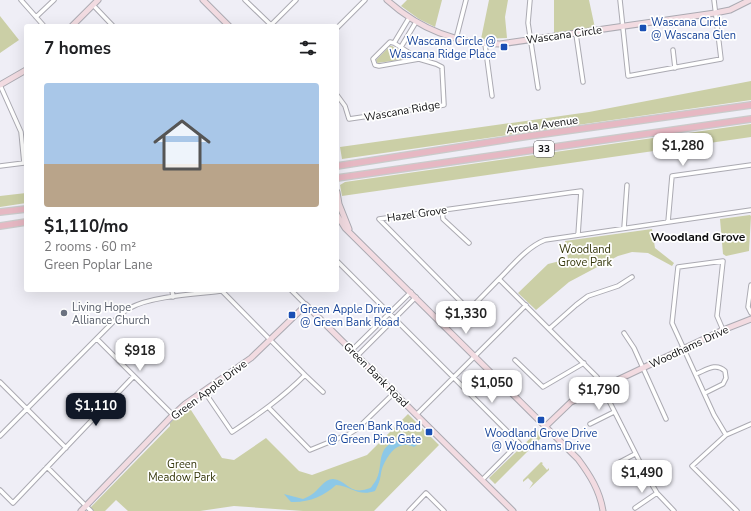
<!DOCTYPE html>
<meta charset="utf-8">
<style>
body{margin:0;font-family:"Nunito Sans",sans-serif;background:#f2f2f2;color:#202124;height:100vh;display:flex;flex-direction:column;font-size:15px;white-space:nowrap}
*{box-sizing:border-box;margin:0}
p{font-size:13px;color:#757577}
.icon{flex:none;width:22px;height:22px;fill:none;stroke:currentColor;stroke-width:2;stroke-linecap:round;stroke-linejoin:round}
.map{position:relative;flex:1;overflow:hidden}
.sheet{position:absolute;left:24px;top:24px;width:315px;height:268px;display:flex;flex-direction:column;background:#fff;border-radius:4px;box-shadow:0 4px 16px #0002}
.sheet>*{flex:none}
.price{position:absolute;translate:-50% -34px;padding:0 9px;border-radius:8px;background:#fff;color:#222;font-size:13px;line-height:26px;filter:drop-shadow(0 1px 2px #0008)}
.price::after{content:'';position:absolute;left:50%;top:24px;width:12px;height:9px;margin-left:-6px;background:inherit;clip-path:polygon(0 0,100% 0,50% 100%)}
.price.on{background:#111827;color:#fff}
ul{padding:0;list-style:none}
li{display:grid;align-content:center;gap:8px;height:212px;padding:0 20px}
li span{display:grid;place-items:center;height:124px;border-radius:4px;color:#555}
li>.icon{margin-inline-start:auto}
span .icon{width:72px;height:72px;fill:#fffc;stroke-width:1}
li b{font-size:17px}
h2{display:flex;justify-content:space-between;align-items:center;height:48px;padding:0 20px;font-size:17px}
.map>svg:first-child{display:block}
</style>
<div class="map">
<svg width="751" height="511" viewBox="0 0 751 511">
<rect width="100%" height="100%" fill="#efeef6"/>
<path fill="#cbcfa6" d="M 407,0 L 442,0 L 435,27 L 419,19 L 401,6 Z
M 489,0 L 508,0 L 505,17 L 507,38 L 481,39 Z
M 554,0 L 589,0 L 595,28 L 554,34 Z
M 0,16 L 19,40 L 0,53 Z
M 390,46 L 392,46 L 408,55 L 409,57 L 407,59 L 377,63 L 376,60 Z
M 751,81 L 751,100 L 342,159 L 340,147 L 589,112 Z
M 751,124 L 751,137 L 342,196 L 340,185 L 345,182 Z
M 26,193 L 26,203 L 0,207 L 0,196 Z
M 750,215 L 751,216 L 749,251 L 726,256 L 723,254 L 720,219 Z
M 652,229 L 655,248 L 674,263 L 672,266 L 648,253 L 632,252 L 618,256 L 569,282 L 536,310 L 518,293 L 548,264 L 568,259 L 565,241 Z
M 189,407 L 222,458 L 234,460 L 266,438 L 299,471 L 312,475 L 367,455 L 408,414 L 439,445 L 374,511 L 303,511 L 234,506 L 200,511 L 128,511 L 116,500 L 105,511 L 94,511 L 90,508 L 170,426 L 170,423 L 183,410 Z
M 542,427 L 547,432 L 495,484 L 489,478 Z
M 541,462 L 543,463 L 542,464 L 547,470 L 549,468 L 549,470 L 529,489 L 533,483 L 528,478 L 523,482 L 523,480 Z"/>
<path fill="#8cc8e7" d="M 402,439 L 410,440 L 417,445 L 414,447 C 398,440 389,453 383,466 C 381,470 381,475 380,479 C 379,483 377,487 375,491 C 358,497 351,486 336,485 C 324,496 308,503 291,502 L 284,494 L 303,499 C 306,498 309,496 311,495 C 319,490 324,479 333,479 C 347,480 349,495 367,489 C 370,488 371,488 372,486 C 388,468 370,447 402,439 Z"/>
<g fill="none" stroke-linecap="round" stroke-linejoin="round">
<g stroke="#abaab2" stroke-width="5.5">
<path id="street" d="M 21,0 L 44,26
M 245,0 L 271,25 L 296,0
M 530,0 L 528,23 L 538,88
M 620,0 L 628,76 L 721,59 L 714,0
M 93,5 L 113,26
M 36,17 L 54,0
M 337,28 L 365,0
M 576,34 L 583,82
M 456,39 L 466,0
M 394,43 L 409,18
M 485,44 L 492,96
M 401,47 L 416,22
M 673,50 L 675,68
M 337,95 L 345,106 L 349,119 L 444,105 L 442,67 L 436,64 L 419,59 L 394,43 L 390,42 L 373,59 L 375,65 L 379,66 L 419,59
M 0,166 L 24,163 L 21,132 L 0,85
M 442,210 L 443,219 L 469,243
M 668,222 L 672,176 L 751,165
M 624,228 L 627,185
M 337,261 L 519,443 L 482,480
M 499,279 L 469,310 L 379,219 L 581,191 L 578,235
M 751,285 L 748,307 L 751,313
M 172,290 L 173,297
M 291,290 L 306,305
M 549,329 L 576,305 L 588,296 L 618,286 L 632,277
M 723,330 L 717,316 L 723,261 L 678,267 L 672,323 L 714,415 L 726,435
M 624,333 L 634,348 L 666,419
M 97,339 L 173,415
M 352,350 L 411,292
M 357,356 L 416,297
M 515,360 L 543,387 L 584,363
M 696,374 C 706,370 716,362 725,371 L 726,378 L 723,384 L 705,393
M 0,382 L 66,448
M 204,391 L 232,432 C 259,414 282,398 305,375
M 269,408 L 310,450 L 349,434 L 357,429 L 394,393
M 416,415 L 526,305
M 590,424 L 614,412
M 0,436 L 117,318 C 121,315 125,310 130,308 C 151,296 197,294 222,291 L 305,375 L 323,392
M 618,463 L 635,454
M 47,467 L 91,511
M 0,490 L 13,503 L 134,376
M 635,508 L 657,493
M 409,511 L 426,493 L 444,511
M 674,511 L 657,493 L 647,476 L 597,377 L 499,279 C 513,265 527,247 545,240 L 751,210
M 737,511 L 692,466 L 726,435 L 751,424"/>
</g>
<g stroke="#abaab2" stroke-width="7">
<path id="secondary" d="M 203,0 L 229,26
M 387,0 C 419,29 457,44 500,44 L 715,13 L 730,10 L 750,0
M 72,26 L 98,0
M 0,85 L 26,70
M 337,192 L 339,204 L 349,229
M 337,215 L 345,228 L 578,459 C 590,475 600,491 603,511
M 546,426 L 571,402 L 723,330 L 751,319
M 81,511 L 173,415 L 185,404 L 251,358 L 306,305 L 513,511"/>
</g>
<g stroke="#cacaca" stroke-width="8">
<path id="primary" d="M 337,166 L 529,136 L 751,105
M 337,178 L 751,119
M 0,212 L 26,209
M 0,226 L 26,222"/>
</g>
<use href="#street" stroke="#fff" stroke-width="3.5"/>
<use href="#secondary" stroke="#f2dbe1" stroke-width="5"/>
<use href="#primary" stroke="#e6b8c3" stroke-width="5.5"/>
</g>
<g fill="#1a4fb4" stroke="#fff" stroke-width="1.5">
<rect x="639" y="24" width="8" height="8" rx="2"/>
<rect x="500" y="43" width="8" height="8" rx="2"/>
<rect x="288" y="311" width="8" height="8" rx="2"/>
<rect x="537" y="416" width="8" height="8" rx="2"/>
<rect x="425" y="428" width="8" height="8" rx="2"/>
</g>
<circle fill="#6b7280" stroke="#fff" stroke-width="1.5" cx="64" cy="313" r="4"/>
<g text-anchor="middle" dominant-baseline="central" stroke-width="3.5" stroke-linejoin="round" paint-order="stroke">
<rect fill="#fff" stroke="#565658" stroke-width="1" x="534" y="141" width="20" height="16" rx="3"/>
<g font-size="10" font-weight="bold" fill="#0e0e10">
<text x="544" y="149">33</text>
</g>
<g font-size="11" fill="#164399" stroke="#fff" text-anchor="start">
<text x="651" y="22">Wascana Circle<tspan x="651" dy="13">@ Wascana Glen</tspan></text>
<text x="496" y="41" text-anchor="end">Wascana Circle @<tspan x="496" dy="13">Wascana Ridge Place</tspan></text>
<text x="300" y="309">Green Apple Drive<tspan x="300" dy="13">@ Green Bank Road</tspan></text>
<text x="421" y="426" text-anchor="end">Green Bank Road<tspan x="421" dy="13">@ Green Pine Gate</tspan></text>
<text x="541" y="433" text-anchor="middle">Woodland Grove Drive<tspan x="541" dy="13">@ Woodhams Drive</tspan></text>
</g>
<g font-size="11" fill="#0e0e10" stroke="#fff">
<text transform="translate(564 35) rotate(-8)">Wascana Circle</text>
<text transform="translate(402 111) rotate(-10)">Wascana Ridge</text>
<text transform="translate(542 125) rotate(-8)">Arcola Avenue</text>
<text transform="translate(417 214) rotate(-8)">Hazel Grove</text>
<text transform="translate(689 347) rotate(-25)">Woodhams Drive</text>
<text transform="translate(376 375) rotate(45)">Green Bank Road</text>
<text transform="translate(209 390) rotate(-37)">Green Apple Drive</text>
</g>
<g font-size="11" fill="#35370b" stroke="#fff">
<text x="585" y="249">Woodland<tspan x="585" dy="13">Grove Park</tspan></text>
<text x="182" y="464">Green<tspan x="182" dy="13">Meadow Park</tspan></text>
</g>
<g font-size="11" fill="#5b616d" stroke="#fff" text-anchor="start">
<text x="72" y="307">Living Hope<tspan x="72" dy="13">Alliance Church</tspan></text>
</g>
<g font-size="12" font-weight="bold" fill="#0e0e10" stroke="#fff">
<text x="698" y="237">Woodland Grove</text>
</g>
</g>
</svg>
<b class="price" style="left:683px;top:167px">$1,280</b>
<b class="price" style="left:466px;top:335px">$1,330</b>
<b class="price" style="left:140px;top:372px">$918</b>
<b class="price" style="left:492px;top:404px">$1,050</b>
<b class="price" style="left:599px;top:411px">$1,790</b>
<b class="price on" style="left:96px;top:427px">$1,110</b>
<b class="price" style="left:642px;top:494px">$1,490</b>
<section class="sheet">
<h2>7 homes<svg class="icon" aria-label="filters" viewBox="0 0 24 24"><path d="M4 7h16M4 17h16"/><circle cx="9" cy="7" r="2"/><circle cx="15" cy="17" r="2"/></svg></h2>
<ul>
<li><span style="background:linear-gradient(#a9c7e8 65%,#b9a48a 0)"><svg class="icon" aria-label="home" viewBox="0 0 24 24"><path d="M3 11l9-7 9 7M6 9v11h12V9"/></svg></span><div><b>$1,110/mo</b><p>2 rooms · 60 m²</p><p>Green Poplar Lane</p></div></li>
</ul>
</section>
</div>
